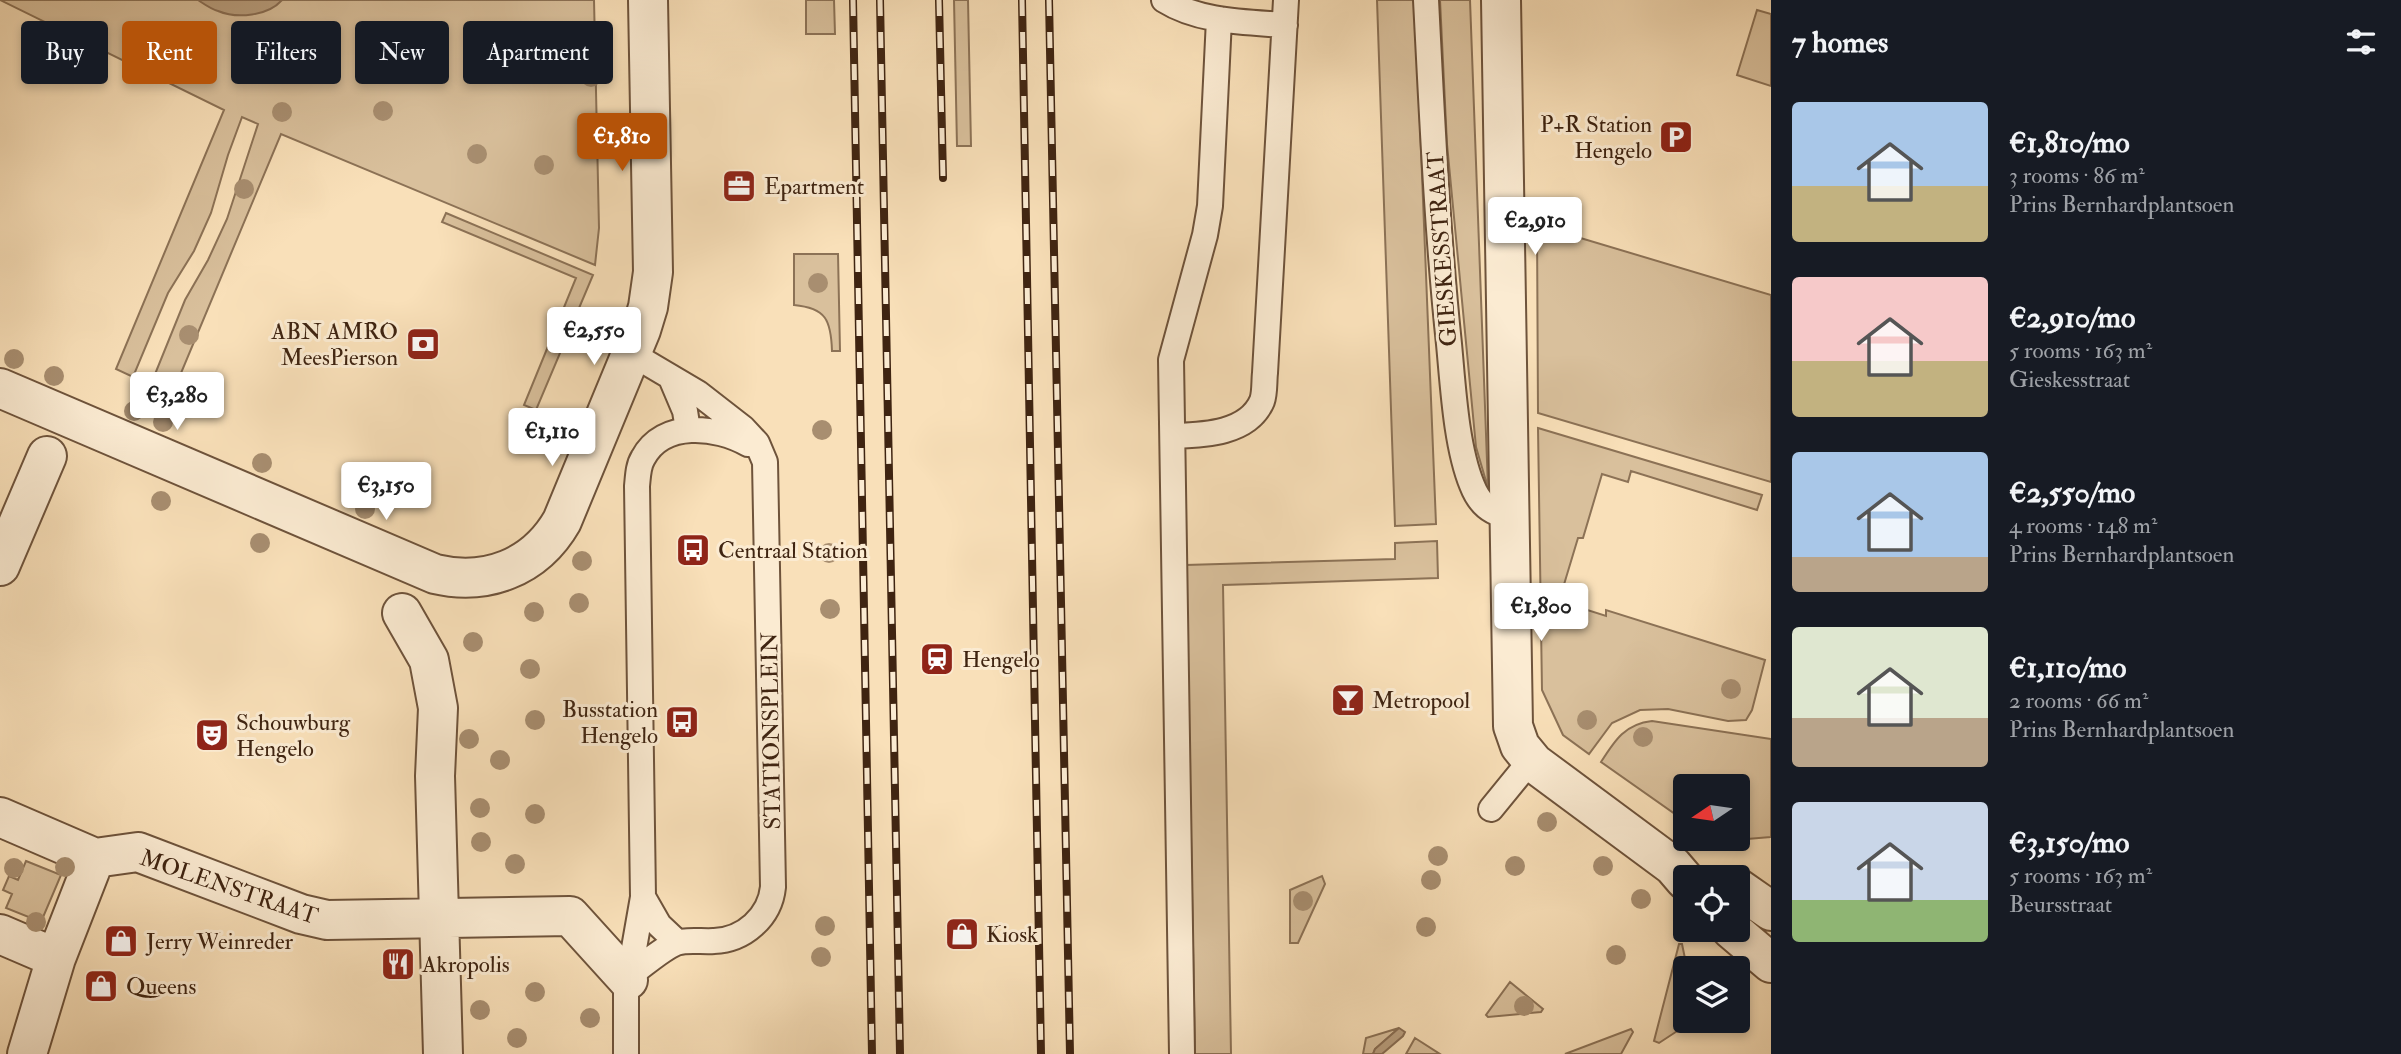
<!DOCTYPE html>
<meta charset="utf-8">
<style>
body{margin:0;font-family:"IM FELL Double Pica",serif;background:#20242c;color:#f1f3f6;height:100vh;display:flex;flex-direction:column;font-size:26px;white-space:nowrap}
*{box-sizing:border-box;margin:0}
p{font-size:23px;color:#9ea1a6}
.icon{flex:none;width:38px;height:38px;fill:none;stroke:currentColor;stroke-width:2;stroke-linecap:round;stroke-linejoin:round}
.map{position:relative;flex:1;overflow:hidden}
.side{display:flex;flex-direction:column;background:#171b24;width:630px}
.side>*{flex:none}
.top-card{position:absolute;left:21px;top:21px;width:665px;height:63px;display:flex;gap:14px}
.needle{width:46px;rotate:257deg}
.buttons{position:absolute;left:1673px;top:774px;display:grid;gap:14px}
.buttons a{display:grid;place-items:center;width:77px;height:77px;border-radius:7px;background:#171b24;box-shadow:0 4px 10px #0003;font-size:35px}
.price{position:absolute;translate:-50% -60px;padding:0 16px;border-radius:7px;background:#fff;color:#222;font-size:23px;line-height:46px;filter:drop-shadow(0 2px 4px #0008)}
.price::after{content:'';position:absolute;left:50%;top:42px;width:21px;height:16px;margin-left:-10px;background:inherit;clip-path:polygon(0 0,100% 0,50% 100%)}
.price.selected{background:#b45309;color:#fff}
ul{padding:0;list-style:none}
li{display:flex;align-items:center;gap:21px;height:175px;padding:0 21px}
li span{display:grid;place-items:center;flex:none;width:196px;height:140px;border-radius:7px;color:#555}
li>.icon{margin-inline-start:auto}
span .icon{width:84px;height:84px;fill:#fffc;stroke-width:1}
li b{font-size:30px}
h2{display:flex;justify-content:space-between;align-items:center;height:84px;padding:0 21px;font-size:30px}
.pill{padding:0 24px;border-radius:7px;background:#171b24;box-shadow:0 4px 10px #0003;font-size:24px;line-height:63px}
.pill.selected{background:#b45309;color:#fff}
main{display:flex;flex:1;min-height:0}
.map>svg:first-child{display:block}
</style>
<main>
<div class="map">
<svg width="1771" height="1054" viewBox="0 0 1771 1054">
<rect width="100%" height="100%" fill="#f9e0b9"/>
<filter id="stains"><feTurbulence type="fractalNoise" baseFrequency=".00286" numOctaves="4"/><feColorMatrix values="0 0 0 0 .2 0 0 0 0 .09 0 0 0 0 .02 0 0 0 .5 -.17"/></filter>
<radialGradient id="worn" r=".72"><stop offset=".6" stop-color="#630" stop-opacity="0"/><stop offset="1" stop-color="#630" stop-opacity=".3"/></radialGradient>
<path fill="#d9c09c" stroke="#8c7256" stroke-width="2" d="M 0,0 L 594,0 L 599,228 L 595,265 L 281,134 L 181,373 L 216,389 L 208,409 L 151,384 L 185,300 L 208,260 L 227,219 L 258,124 L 242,117 L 228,155 L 211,213 L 194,251 L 168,293 L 133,377 L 116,369 L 224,110 Z
M 806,0 L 834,0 L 835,34 L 806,34 Z
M 954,0 L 968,0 L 971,146 L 957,146 Z
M 1377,0 L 1415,0 L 1436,524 L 1395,526 Z
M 1440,0 L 1470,0 L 1488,488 L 1476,447 L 1447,144 Z
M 1757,10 L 1771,14 L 1771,86 L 1737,75 Z
M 446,213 L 593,275 L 536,410 L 524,405 L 576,278 L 442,222 Z
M 1537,225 L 1771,295 L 1771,482 L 1538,413 Z
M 794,254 L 838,254 L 840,351 L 832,351 C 831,320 826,308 794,305 Z
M 1538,428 L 1762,495 L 1757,510 L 1631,471 L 1628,482 L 1602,474 L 1583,538 L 1578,538 L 1559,601 L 1606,616 L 1606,610 L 1765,660 L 1752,710 L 1746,720 L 1728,721 L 1668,709 L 1640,710 L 1612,723 L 1589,754 L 1563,735 L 1542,690 Z
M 1437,541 L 1438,578 L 1223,585 L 1231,1054 L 1195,1054 L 1186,565 L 1395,559 L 1395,543 Z
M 1652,721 L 1771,739 L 1771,837 L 1723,841 L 1711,838 L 1738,838 L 1738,786 L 1685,786 L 1685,821 L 1601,762 C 1615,740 1625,724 1652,721 Z
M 26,861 L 61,875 L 41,922 L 6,908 L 12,894 L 3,890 L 9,876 L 18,880 Z
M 1322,876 L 1325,884 L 1298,943 L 1290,943 L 1290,890 Z
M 1679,944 L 1682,944 L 1687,968 L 1685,1020 L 1694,1020 L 1659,1043 L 1654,1041 Z
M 1510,982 L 1543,1009 L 1541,1012 L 1488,1017 L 1486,1015 Z
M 1399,1028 L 1375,1049 L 1373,1054 L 1363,1054 L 1366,1038 Z
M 1631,1029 L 1633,1032 L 1621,1054 L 1565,1054 Z
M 1415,1038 L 1440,1054 L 1406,1054 Z"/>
<path fill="#baa080" stroke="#896e54" stroke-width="2" d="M 198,0 L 282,0 C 268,16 237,19 218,11 C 211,9 204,4 198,0 Z
M 1399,1028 L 1405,1032 L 1403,1036 L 1382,1054 L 1373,1054 L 1375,1049 Z"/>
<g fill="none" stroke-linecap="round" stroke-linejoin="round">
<g stroke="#6e533b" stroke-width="28">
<path id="lane" d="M 1164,0 C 1199,22 1245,22 1285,25
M 1426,0 C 1432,115 1437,230 1449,344 C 1453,386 1456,446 1472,485 C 1479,503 1490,514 1510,516
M 671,378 L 685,411 L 688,430
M 1174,436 C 1203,435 1248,434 1262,401 C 1265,393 1264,381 1265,373 L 1286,0
M 1491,809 L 1531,760
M 643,897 L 659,925 L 677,942
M 631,974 C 644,965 663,948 676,943 C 686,939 703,942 714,941 C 744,940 770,917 773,887 L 765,462 L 757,443 L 743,428 L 698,393 L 632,354
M 626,1054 L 626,994 L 643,897 L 637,486 C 638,477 638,466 643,458 C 663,420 716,426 748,444
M 1182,1054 L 1171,360 L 1205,235 L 1210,206 L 1219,19"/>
</g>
<g stroke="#6e533b" stroke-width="42">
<path id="street" d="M 1501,0 L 1513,726 L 1520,746 L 1534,763 L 1673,866 L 1685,880
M 0,388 L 435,574 C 486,586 535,568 562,521 L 641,330 L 648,307 L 653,272 L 648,0
M 0,566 L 47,456
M 402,613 L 429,660 L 438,708 L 435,776 L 443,1054
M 0,817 L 95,858 L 138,852 L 301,914 L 327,920 L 570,916 L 628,980
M 1738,888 L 1771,911
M 1731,929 L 1771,963
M 0,934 L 56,958
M 27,1054 L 56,958 L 95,858"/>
</g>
<use href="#lane" stroke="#fbebd2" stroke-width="24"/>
<use href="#street" stroke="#fbebd2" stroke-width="38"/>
<g stroke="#3f2411" stroke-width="8">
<path id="rail" d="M 853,0 L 872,1054
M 880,0 L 900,1054
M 939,0 L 943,178
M 1022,0 L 1041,1054
M 1049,0 L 1070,1054"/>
</g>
<use href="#rail" stroke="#fbebd2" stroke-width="5" stroke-dasharray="16" stroke-linecap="butt"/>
</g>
<g fill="#a88e70">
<circle cx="589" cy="33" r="10"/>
<circle cx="591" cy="77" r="10"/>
<circle cx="383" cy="111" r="10"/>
<circle cx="282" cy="112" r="10"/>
<circle cx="477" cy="154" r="10"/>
<circle cx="544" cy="165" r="10"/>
<circle cx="244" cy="189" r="10"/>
<circle cx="818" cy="283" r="10"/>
<circle cx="189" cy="335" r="10"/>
<circle cx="14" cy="359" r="10"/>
<circle cx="54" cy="376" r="10"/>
<circle cx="134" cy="411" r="10"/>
<circle cx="163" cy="422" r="10"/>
<circle cx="822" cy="430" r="10"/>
<circle cx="262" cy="463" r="10"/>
<circle cx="161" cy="501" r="10"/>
<circle cx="365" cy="509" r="10"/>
<circle cx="260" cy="543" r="10"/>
<circle cx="829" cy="553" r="10"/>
<circle cx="582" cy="561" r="10"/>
<circle cx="579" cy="603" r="10"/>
<circle cx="830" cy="609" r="10"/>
<circle cx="534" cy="612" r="10"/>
<circle cx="473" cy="642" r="10"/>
<circle cx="530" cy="669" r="10"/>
<circle cx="1731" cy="689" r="10"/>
<circle cx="535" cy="720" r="10"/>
<circle cx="1587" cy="720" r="10"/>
<circle cx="1643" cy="737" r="10"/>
<circle cx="469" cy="739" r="10"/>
<circle cx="500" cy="760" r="10"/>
<circle cx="480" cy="808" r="10"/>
<circle cx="535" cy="814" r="10"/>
<circle cx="1547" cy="822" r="10"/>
<circle cx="481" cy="842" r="10"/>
<circle cx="1438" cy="856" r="10"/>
<circle cx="515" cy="864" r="10"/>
<circle cx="1515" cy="866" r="10"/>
<circle cx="1603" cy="866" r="10"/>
<circle cx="65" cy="867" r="10"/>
<circle cx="14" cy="868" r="10"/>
<circle cx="1431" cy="880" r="10"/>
<circle cx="1641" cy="899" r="10"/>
<circle cx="1303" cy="901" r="10"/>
<circle cx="36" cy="922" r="10"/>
<circle cx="825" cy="926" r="10"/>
<circle cx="1426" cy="927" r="10"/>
<circle cx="1616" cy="955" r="10"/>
<circle cx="821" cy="957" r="10"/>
<circle cx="535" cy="992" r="10"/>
<circle cx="1524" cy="1006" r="10"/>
<circle cx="480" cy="1010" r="10"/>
<circle cx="590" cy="1018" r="10"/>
<circle cx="517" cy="1038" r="10"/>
</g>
<defs>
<g id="parking-square" transform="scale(1.75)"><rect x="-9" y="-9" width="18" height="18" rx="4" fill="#8f2418" stroke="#fbebd2"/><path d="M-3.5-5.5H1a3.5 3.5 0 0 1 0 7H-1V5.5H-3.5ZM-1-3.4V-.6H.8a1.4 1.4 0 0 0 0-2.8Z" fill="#fff"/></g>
<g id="office-square" transform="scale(1.75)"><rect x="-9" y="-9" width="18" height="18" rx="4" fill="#8f2418" stroke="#fbebd2"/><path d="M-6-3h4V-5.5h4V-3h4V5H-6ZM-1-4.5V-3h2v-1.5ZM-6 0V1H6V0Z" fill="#fff"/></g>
<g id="bank-square" transform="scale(1.75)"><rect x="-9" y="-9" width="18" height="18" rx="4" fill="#8f2418" stroke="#fbebd2"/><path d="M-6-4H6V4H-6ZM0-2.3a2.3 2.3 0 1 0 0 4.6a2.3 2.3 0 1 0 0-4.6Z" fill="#fff"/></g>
<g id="bus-square" transform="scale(1.75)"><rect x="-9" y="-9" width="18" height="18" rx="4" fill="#8f2418" stroke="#fbebd2"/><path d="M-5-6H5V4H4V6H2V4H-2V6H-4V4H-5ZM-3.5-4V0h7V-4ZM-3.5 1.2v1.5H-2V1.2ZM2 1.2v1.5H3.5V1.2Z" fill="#fff"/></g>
<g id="station-square" transform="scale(1.75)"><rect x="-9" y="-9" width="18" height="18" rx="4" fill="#8f2418" stroke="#fbebd2"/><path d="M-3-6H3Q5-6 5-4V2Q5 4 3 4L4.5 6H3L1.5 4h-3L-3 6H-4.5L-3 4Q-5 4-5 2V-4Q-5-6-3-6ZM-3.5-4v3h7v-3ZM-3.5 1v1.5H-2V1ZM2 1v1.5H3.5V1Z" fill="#fff"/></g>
<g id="bar-square" transform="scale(1.75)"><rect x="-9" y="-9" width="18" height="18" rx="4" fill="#8f2418" stroke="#fbebd2"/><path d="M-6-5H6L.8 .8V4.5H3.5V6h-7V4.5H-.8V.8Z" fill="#fff"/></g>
<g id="theatre-square" transform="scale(1.75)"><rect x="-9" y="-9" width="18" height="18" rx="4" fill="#8f2418" stroke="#fbebd2"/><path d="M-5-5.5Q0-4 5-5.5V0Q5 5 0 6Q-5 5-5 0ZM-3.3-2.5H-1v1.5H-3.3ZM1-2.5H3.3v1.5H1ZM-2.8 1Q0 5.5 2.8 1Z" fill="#fff"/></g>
<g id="shop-square" transform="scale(1.75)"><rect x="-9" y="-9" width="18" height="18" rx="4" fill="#8f2418" stroke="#fbebd2"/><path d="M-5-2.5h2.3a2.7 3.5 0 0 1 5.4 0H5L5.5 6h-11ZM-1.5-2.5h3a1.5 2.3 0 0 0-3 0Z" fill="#fff"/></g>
<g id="restaurant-square" transform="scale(1.75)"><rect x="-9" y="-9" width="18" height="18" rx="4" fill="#8f2418" stroke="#fbebd2"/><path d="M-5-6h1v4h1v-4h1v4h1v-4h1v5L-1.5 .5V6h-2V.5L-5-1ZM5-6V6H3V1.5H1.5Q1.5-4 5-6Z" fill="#fff"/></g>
</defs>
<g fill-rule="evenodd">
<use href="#parking-square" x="1676" y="137"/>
<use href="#office-square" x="739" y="186"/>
<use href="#bank-square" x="423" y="344"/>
<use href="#bus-square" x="693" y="550"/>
<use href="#station-square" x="937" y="659"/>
<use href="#bar-square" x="1348" y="700"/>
<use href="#bus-square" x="682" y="722"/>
<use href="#theatre-square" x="212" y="735"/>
<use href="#shop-square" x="962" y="934"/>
<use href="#shop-square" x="121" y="941"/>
<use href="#restaurant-square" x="398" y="964"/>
<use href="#shop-square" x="101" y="986"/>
</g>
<g text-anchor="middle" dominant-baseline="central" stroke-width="6" stroke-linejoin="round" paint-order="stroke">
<g font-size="23" fill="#3f2411" stroke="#fbebd2" text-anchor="start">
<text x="1652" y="124" text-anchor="end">P+R Station<tspan x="1652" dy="26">Hengelo</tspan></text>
<text x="764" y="186">Epartment</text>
<text x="398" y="331" text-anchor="end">ABN AMRO<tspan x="398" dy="26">MeesPierson</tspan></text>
<text x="718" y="550">Centraal Station</text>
<text x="962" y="659">Hengelo</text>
<text x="1372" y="700">Metropool</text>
<text x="658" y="709" text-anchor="end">Busstation<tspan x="658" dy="26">Hengelo</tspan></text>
<text x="236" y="722">Schouwburg<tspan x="236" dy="26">Hengelo</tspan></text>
<text x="986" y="934">Kiosk</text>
<text x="146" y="941">Jerry Weinreder</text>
<text x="422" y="964">Akropolis</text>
<text x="126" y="986">Queens</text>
</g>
<g font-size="23" fill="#3f2411" stroke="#fbebd2">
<text transform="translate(1442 249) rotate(-94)">GIESKESSTRAAT</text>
<text transform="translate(771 731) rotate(-91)">STATIONSPLEIN</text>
<text transform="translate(229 887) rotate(19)">MOLENSTRAAT</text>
</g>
</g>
<rect width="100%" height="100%" filter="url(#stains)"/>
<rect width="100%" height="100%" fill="url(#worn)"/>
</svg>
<div class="buttons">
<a><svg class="needle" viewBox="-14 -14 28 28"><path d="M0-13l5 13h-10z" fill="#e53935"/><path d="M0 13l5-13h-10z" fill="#9ea1a6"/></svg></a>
<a><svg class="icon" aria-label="locate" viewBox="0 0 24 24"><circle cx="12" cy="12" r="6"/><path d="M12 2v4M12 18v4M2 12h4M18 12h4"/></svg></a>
<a><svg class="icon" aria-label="layers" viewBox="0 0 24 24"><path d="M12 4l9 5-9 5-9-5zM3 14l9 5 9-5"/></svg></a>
</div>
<b class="price selected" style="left:622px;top:173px">€1,810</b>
<b class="price" style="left:1535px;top:257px">€2,910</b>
<b class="price" style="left:594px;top:367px">€2,550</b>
<b class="price" style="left:177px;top:432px">€3,280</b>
<b class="price" style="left:552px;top:468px">€1,110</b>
<b class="price" style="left:386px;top:522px">€3,150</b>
<b class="price" style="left:1541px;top:643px">€1,800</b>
<div class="top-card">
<a class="pill">Buy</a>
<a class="pill selected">Rent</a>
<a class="pill">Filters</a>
<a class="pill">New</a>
<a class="pill">Apartment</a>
</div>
</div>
<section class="side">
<h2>7 homes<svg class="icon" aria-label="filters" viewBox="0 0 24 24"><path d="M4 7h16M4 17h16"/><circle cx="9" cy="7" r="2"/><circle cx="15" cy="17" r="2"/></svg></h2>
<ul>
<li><span style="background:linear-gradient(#a9c7e8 60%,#c2b280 0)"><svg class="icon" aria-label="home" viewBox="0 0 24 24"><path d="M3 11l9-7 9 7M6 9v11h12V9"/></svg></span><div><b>€1,810/mo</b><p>3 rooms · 86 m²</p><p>Prins Bernhardplantsoen</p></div></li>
<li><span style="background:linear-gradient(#f6c9c9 60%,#c2b280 0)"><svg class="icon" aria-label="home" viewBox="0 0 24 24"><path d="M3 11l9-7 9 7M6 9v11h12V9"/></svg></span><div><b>€2,910/mo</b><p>5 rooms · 163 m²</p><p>Gieskesstraat</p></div></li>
<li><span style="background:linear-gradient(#a9c7e8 75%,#b9a48a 0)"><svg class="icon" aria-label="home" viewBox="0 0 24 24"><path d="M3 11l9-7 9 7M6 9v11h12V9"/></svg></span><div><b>€2,550/mo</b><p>4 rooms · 148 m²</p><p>Prins Bernhardplantsoen</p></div></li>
<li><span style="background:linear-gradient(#dfe7d0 65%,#b9a48a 0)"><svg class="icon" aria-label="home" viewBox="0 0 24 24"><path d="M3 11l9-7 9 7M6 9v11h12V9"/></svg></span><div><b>€1,110/mo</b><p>2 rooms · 66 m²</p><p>Prins Bernhardplantsoen</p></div></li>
<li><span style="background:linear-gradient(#c9d6e8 70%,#8fb573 0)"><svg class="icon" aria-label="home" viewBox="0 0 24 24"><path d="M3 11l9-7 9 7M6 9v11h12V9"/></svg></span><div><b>€3,150/mo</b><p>5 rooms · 163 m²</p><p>Beursstraat</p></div></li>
</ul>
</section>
</main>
